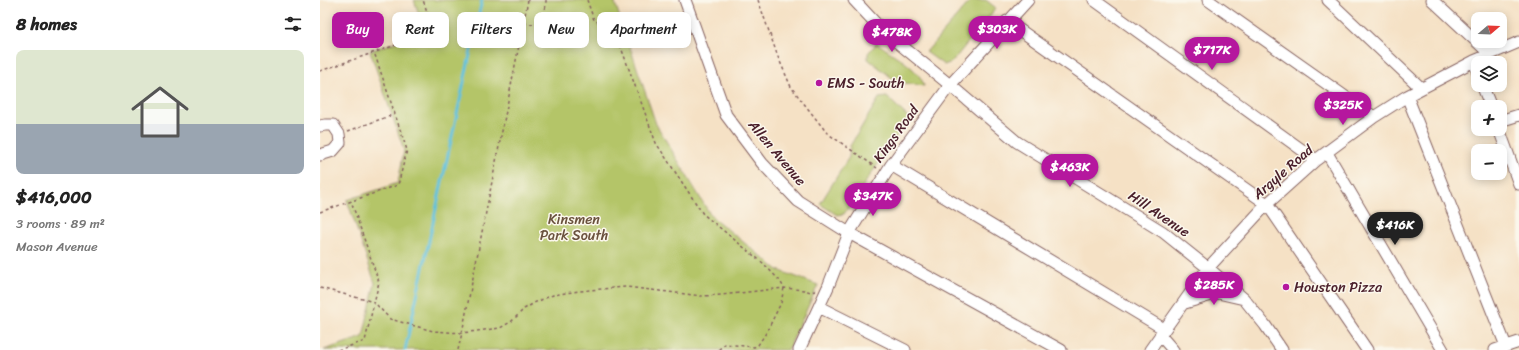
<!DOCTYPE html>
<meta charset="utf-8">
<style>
body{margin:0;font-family:Sriracha,sans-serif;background:#f2f2f2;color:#222;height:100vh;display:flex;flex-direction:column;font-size:15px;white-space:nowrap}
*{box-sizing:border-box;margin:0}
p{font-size:13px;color:#767676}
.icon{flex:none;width:22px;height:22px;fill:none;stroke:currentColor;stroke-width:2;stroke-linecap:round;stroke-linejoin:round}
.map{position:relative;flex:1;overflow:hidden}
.drawer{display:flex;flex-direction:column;background:#fff;width:320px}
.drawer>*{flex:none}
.hud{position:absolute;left:12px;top:12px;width:380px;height:36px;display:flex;gap:8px}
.needle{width:26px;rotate:71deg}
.tools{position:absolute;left:1151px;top:12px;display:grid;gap:8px}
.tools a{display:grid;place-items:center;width:36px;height:36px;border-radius:8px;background:#fff;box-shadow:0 2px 10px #0003;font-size:20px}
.price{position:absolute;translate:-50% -34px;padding:0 9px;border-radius:14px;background:#b5179e;color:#fff;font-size:13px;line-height:26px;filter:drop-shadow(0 1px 2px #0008)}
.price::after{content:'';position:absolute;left:50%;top:24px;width:12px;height:9px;margin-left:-6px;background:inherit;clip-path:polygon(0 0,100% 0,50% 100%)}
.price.active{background:#222;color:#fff}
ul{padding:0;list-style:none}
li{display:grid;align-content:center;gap:8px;height:212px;padding:0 16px}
li span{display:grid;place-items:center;height:124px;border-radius:8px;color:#555}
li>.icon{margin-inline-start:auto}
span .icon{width:72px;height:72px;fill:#fffc;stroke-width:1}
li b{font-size:17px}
h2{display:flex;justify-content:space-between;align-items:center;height:48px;padding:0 16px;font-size:17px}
.chip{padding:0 14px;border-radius:8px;background:#fff;box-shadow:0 2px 10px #0003;font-size:14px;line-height:36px}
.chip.active{background:#b5179e;color:#fff}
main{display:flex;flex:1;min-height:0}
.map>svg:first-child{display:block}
</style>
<main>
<section class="drawer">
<h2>8 homes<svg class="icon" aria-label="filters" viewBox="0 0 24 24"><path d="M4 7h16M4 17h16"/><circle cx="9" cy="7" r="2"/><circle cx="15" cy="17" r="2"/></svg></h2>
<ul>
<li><span style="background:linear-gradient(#dfe7d0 60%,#9aa5b1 0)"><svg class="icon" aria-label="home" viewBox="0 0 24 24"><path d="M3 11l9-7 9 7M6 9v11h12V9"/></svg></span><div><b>$416,000</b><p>3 rooms · 89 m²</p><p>Mason Avenue</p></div></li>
</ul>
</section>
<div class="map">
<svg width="1199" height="350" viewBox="0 0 1199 350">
<rect width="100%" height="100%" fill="#fbf7ec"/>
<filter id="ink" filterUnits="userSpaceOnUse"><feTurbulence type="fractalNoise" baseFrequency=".025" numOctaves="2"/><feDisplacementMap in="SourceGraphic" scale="8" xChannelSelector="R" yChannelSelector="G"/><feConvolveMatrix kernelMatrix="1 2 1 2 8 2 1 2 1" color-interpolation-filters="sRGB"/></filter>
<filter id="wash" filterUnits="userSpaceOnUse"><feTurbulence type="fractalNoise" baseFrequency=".012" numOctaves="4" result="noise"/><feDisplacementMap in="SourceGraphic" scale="16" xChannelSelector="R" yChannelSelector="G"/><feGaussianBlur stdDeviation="0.9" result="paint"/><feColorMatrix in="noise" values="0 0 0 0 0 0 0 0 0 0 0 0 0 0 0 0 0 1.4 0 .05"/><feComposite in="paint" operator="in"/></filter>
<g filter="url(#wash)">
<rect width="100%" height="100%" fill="#f5e1c5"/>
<path fill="#b4c568" stroke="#7f724a" d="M 94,0 L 294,0 L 336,124 L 391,216 L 458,270 L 498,285 L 468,350 L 4,350 L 43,337 L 55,283 L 27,200 L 78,183 L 84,150 L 50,51 L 105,32 Z
M 651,0 L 666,0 L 676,8 L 632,62 L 624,65 L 606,52 Z
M 557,43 C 570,53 601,69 604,86 L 577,82 L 548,59 L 548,53 Z
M 567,97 L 589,118 L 524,214 L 517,215 L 500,204 L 529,157 L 530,146 L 559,98 Z"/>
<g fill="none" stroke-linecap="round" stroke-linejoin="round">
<path stroke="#5fc1dd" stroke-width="3" d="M 85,350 L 162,0"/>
</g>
</g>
<g filter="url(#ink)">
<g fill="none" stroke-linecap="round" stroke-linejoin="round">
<g stroke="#866361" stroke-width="13">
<path id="minor" d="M 365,0 L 406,115 L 442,163 L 478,201 L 529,233 L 741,350
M 534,0 L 561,29 L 630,85 L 697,142 L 843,232 L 888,268 L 924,299 L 945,325 L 962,350
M 774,0 L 996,160
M 888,0 L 1054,117
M 1008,0 L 1101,88
M 1112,0 L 1170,54
M 687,21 L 947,204 L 1047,350
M 1154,61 L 1158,73
M 1162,85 L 1171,107
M 1087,96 L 1186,346
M 1180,121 L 1199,115
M 0,126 L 5,125 L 13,125 L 19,134 L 20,143 L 13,151 L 0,155
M 1179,129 L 1199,184
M 1007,153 L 1123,350
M 571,165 L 844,329
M 865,303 L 898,293 L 924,299
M 499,307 L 585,350
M 840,335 L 853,350
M 479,350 L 508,287 L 529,233 L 571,165 L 630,85 L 708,0
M 830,350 L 888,268 L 947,204 L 996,160 L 1054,117 L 1087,96 L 1154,61 L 1199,42
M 1175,350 L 1199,342"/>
</g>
<path stroke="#866361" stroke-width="1.5" stroke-dasharray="3 3" stroke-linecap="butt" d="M 267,0 L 274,20 L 295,31 L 336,143 L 383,214 L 443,263 L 460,281 L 464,288 L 461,303 L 446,333 L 438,345 L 434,347 L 405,344 L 398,350
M 438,0 L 458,57 L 471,87 L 507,133 L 557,168
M 204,23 C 207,23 211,25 214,24 C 224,22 226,8 226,0
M 0,71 L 114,32 L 103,0
M 28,131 L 75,114
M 0,212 L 78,185 L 87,150 L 54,52
M 0,288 L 54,302 L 70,319 L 113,331 L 142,333 L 180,328 L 192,321 L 204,309 L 216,302 L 233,295 L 259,291 L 306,287 L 382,296 L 401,295 L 464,288 L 484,290 L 491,292 L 495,291
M 18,350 L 45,341 L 59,282 L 31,201
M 138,350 L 142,333 L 208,0"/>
<use href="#minor" stroke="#fff" stroke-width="11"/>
</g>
</g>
<g fill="#b5179e" stroke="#fbf7ec" stroke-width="1.5">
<circle cx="499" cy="83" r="4"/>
<circle cx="966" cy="287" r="4"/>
</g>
<g text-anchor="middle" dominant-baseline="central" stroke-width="3" stroke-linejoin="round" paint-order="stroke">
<g font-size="14" fill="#4a1f2b" stroke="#fbf7ec" text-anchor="start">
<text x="507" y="83">EMS - South</text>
<text x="974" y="287">Houston Pizza</text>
</g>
<g font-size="14" fill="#4a1f2b" stroke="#fbf7ec">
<text transform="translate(576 134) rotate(-54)">Kings Road</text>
<text transform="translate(457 153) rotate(50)">Allen Avenue</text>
<text transform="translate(963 172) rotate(-41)">Argyle Road</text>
<text transform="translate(839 214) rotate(34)">Hill Avenue</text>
</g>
<g font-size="14" fill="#6a513d" stroke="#fbf7ec">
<text x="254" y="219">Kinsmen<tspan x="254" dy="16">Park South</tspan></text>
</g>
</g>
</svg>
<div class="tools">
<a><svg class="needle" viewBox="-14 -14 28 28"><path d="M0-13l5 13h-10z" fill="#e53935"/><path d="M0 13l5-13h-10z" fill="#767676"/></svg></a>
<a><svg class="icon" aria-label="layers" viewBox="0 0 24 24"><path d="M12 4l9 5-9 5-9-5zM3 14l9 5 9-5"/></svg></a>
<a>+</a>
<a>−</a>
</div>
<b class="price" style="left:677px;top:50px">$303K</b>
<b class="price" style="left:572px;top:53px">$478K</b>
<b class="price" style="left:892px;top:71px">$717K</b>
<b class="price" style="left:1023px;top:126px">$325K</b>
<b class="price" style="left:750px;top:188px">$463K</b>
<b class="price" style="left:553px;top:217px">$347K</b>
<b class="price active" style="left:1075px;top:246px">$416K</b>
<b class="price" style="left:894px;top:306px">$285K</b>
<div class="hud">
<a class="chip active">Buy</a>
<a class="chip">Rent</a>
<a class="chip">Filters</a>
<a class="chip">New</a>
<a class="chip">Apartment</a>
</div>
</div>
</main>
